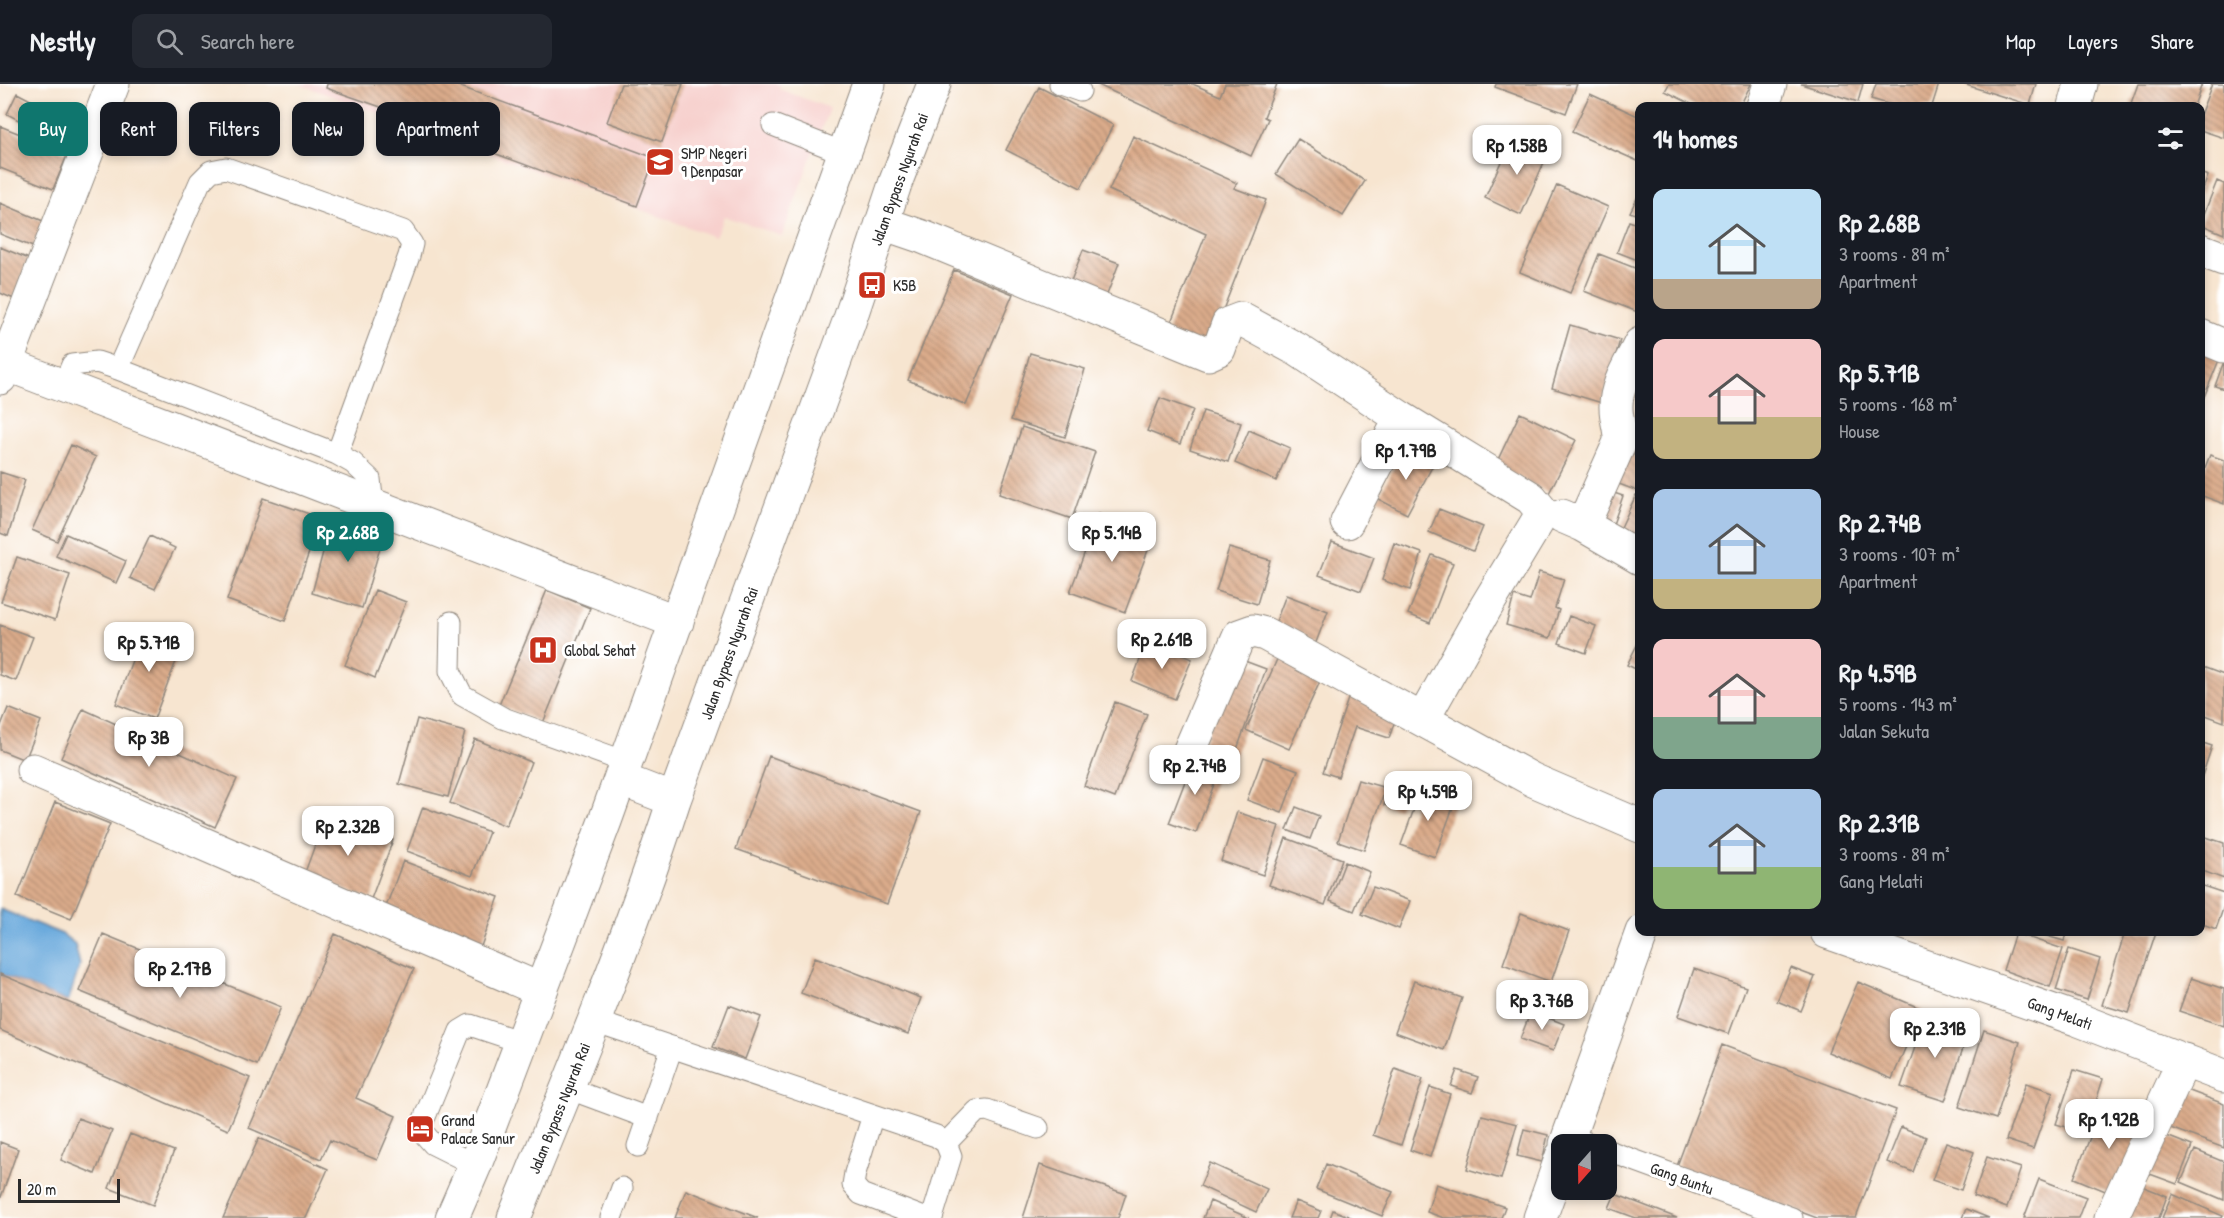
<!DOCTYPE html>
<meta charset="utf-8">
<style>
body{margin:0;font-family:"Patrick Hand",sans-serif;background:#242831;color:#f1f3f6;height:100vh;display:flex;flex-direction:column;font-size:22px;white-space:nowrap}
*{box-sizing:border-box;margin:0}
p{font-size:20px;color:#9ea1a6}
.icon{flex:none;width:33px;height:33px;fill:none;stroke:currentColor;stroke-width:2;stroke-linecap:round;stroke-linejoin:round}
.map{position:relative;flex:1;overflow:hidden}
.drawer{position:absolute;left:1635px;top:18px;width:570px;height:834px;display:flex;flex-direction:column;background:#171b24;border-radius:12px;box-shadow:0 3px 9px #0003}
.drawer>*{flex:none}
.guide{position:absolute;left:18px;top:18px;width:570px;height:54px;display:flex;gap:12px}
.needle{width:39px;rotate:200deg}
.tools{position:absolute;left:1551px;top:1050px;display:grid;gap:12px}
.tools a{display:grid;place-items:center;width:66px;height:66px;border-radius:12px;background:#171b24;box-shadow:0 3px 9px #0003;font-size:30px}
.scale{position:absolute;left:18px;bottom:15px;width:102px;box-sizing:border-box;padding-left:6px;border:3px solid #2b2b2b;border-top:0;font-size:16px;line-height:21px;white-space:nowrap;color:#2b2b2b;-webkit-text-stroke:4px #fff;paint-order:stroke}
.price{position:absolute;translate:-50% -51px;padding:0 14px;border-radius:12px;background:#fff;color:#222;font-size:20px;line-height:39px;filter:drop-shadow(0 2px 3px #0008)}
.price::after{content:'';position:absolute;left:50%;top:36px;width:18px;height:14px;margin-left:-9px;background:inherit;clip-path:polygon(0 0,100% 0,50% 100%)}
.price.selected{background:#0f766e;color:#fff}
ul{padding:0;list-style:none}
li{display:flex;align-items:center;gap:18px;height:150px;padding:0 18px}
li span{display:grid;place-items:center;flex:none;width:168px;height:120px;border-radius:12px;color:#555}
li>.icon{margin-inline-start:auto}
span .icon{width:72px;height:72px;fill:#fffc;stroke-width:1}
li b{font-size:26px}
h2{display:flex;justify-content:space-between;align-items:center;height:72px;padding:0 18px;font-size:26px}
.chip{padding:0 21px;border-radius:12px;background:#171b24;box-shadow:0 3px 9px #0003;font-size:21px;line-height:54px}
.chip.selected{background:#0f766e;color:#fff}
header{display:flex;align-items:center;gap:36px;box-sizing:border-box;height:84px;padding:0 30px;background:#171b24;border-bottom:2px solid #363941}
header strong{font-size:28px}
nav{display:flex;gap:33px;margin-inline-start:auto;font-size:21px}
.search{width:420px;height:54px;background:#242831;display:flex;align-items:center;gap:15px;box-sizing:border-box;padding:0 21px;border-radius:12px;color:#9ea1a6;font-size:22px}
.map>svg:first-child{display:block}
</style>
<header>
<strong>Nestly</strong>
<div class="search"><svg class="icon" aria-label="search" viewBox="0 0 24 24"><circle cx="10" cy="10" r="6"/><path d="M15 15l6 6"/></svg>Search here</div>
<nav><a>Map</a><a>Layers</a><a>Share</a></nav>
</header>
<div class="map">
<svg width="2224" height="1134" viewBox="0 0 2224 1134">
<defs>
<pattern id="building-back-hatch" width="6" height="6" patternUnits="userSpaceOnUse" patternTransform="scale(1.5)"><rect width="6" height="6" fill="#dbac8b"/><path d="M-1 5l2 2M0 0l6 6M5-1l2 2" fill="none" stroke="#b28c72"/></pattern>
</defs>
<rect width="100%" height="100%" fill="#fff"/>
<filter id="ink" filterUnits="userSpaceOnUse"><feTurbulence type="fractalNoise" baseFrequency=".0167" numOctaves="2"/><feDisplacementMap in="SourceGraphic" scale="12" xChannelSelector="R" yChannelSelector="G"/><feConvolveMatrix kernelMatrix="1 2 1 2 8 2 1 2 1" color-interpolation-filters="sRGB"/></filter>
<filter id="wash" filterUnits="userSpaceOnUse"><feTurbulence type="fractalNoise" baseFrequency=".008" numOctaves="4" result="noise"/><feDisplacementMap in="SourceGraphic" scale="24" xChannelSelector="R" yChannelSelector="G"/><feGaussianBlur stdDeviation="1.35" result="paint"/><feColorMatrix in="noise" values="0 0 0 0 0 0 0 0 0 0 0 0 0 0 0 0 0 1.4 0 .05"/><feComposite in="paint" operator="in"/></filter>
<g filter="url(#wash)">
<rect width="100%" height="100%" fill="#f7e5d0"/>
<path fill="#f7d0cd" d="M 299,0 L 780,0 L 779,5 L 829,24 L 782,152 L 724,132 L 715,153 Z"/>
<path fill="#69a9dc" stroke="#4a6a84" stroke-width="1.5" d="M 0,825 L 62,850 L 75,860 L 80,881 L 68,918 L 0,890 Z"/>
<g id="blocks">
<path fill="url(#building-back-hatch)" d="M 327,0 L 453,0 L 655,74 L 637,122 L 399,34 L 401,30 L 326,4 Z
M 621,0 L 683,0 L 662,58 L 607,38 Z
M 1096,0 L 1193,0 L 1220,12 L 1225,0 L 1277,0 L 1264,33 L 1268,35 L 1251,72 Z
M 1496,0 L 1577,0 L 1566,29 L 1495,3 Z
M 1669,0 L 1751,0 L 1740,22 L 1695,22 L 1665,7 Z
M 1801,0 L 1863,0 L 1858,18 Z
M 1876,0 L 1939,0 L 1932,22 L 1895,22 L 1871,15 Z
M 1963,0 L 2036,0 L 2030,21 Z
M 2138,0 L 2202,0 L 2194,22 L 2130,22 Z
M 2212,0 L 2224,0 L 2224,54 L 2200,46 L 2200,31 Z
M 1039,3 L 1113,41 L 1081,104 L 1006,66 Z
M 17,9 L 75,39 L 64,60 L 7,30 Z
M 1590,10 L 1640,33 L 1640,78 L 1572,48 Z
M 0,42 L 68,69 L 53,105 L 0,84 Z
M 1133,52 L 1237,99 L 1234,104 L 1266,116 L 1208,264 L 1167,248 L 1206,150 L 1109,106 Z
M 1512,53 L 1548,69 L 1521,131 L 1485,114 Z
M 1298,55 L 1365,97 L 1343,132 L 1276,90 Z
M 2200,89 L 2208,92 L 2201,110 L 2200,110 Z
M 2217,97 L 2224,100 L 2224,150 L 2200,140 Z
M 1557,101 L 1608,123 L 1570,209 L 1520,188 Z
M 1640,108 L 1640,132 L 1630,128 Z
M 0,119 L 43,137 L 33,163 L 0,150 Z
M 1629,137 L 1640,141 L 1640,177 L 1617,168 Z
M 0,163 L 29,175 L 14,215 L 0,209 Z
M 1083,166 L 1119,179 L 1105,216 L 1069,202 Z
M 1599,170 L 1640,186 L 1640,229 L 1584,207 Z
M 954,186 L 1013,210 L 966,321 L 908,296 Z
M 1570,241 L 1620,256 L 1602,319 L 1552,304 Z
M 2200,256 L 2223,266 L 2202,318 L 2200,317 Z
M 1030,269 L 1085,285 L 1065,353 L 1011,336 Z
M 2224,277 L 2224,305 L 2215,302 Z
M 1160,314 L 1193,326 L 1180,360 L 1147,347 Z
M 1203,327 L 1241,339 L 1228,378 L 1190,365 Z
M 1520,329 L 1576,356 L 1549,409 L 1495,382 Z
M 1022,343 L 1095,368 L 1072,435 L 999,410 Z
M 1249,346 L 1290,364 L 1276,397 L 1235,379 Z
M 71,361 L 96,373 L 57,457 L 32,446 Z
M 1404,363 L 1434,379 L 1407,430 L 1378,415 Z
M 1622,367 L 1640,373 L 1640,408 L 1611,397 Z
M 2210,371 L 2224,376 L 2224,420 L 2200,411 L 2200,396 Z
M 0,388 L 25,396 L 8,452 L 0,449 Z
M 1605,406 L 1623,412 L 1611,446 L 1593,439 Z
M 1636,411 L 1640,412 L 1640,464 L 1616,454 Z
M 263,414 L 321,434 L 285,537 L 227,516 Z
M 1439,425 L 1483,443 L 1473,467 L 1429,448 Z
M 1099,430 L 1154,450 L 1125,528 L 1070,508 Z
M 332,435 L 384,451 L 362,524 L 312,509 Z
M 66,450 L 126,477 L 116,499 L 56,472 Z
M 150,452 L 175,464 L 155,505 L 130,494 Z
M 1332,458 L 1374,474 L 1361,507 L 1319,491 Z
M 1394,459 L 1422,469 L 1410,506 L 1382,496 Z
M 1229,464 L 1270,476 L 1257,520 L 1216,507 Z
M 1432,471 L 1453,479 L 1430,539 L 1408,530 Z
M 17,473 L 70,491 L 55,536 L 1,518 Z
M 1539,488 L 1564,495 L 1555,524 L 1559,526 L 1550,554 L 1506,541 L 1514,512 L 1530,517 Z
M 375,506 L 406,518 L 375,594 L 345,581 Z
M 547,506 L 590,524 L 543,639 L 499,621 Z
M 1286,511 L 1328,527 L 1315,561 L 1273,545 Z
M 1569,532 L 1596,542 L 1586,569 L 1559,559 Z
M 0,541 L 33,553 L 16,597 L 0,591 Z
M 144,544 L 183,559 L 154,635 L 116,620 Z
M 1640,555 L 1640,587 L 1627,581 Z
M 1147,557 L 1192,575 L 1175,615 L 1132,597 Z
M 1234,573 L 1266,585 L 1231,682 L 1200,670 Z
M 1278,573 L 1322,593 L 1289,665 L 1246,646 Z
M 2200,582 L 2224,591 L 2224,638 L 2200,629 Z
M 1349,612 L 1398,628 L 1389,654 L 1355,643 L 1338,693 L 1323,688 Z
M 1115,618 L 1147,630 L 1115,714 L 1084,702 Z
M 8,624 L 41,637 L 25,676 L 0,666 L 0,644 Z
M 83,625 L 237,695 L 215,743 L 61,674 Z
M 417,635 L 465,648 L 448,713 L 399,700 Z
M 475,655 L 531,678 L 506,742 L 450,719 Z
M 2200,658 L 2212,662 L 2201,695 L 2200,695 Z
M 769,672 L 921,728 L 887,820 L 736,765 Z
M 1263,673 L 1298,686 L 1282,729 L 1247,716 Z
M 1194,674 L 1220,684 L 1196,749 L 1169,739 Z
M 1358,696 L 1386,704 L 1364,766 L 1338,757 Z
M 1392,699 L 1405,704 L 1398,725 L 1384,721 Z
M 1422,703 L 1456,715 L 1435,773 L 1401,761 Z
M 55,718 L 110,740 L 71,835 L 17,813 Z
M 423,723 L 489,748 L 472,792 L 407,767 Z
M 1296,723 L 1319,732 L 1310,755 L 1287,746 Z
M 1237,728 L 1279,742 L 1263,791 L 1221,777 Z
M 326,731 L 393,756 L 371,815 L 304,791 Z
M 2200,751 L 2224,759 L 2224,795 L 2200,786 Z
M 1286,754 L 1342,775 L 1325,821 L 1269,801 Z
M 403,777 L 499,813 L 480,865 L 384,828 Z
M 1345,778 L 1370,788 L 1354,827 L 1330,817 Z
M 2200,801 L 2224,809 L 2224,822 L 2216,845 L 2200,839 Z
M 1373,803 L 1410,817 L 1399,845 L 1362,830 Z
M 1521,829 L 1569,847 L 1551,898 L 1503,880 Z
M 2033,848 L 2067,848 L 2064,857 Z
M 2125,848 L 2156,848 L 2129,929 L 2102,921 Z
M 2015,849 L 2063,865 L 2050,903 L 2003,886 Z
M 103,850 L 281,923 L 257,981 L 79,907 Z
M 335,850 L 414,885 L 356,1014 L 396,1032 L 377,1076 L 330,1056 L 321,1075 L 249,1044 Z
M 2069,865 L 2100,875 L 2087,916 L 2056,906 Z
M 815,873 L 921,914 L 908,950 L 801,909 Z
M 1791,884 L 1815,893 L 1801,927 L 1777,917 Z
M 1694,885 L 1746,903 L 1729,950 L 1678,932 Z
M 0,890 L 250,994 L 228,1046 L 0,946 Z
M 2191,894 L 2224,905 L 2224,942 L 2179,927 Z
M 1414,897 L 1462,914 L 1444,966 L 1395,948 Z
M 1858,898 L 1922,925 L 1892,995 L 1828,968 Z
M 729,921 L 761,933 L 745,975 L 713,963 Z
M 1531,927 L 1564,940 L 1553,967 L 1520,955 Z
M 1926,932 L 1969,947 L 1945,1017 L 1901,1003 Z
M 1984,946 L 2020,958 L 1996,1035 L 1959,1023 Z
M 1722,961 L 1896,1026 L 1856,1134 L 1817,1134 L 1677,1082 Z
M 1395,985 L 1423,995 L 1401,1061 L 1373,1051 Z
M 1457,986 L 1478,993 L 1472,1009 L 1451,1002 Z
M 2074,986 L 2103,995 L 2086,1049 L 2056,1040 Z
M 2026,999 L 2053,1008 L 2033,1065 L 2006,1056 Z
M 1430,1003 L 1450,1010 L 1430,1073 L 1410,1066 Z
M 2179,1003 L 2224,1020 L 2224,1064 L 2165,1042 Z
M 2103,1021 L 2145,1037 L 2115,1111 L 2074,1094 Z
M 1482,1031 L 1517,1040 L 1501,1095 L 1467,1085 Z
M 78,1034 L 112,1047 L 95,1090 L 61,1076 Z
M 1901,1043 L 1926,1053 L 1913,1088 L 1887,1078 Z
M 1524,1045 L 1548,1051 L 1542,1078 L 1517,1072 Z
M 2154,1047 L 2192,1062 L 2177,1100 L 2139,1086 Z
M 130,1050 L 174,1067 L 153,1121 L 109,1104 Z
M 259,1054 L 328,1085 L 306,1134 L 223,1134 Z
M 0,1058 L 18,1065 L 0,1116 Z
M 1946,1058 L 1974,1068 L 1961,1106 L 1932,1096 Z
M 2195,1066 L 2224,1078 L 2224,1116 L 2181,1098 Z
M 1987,1073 L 2021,1084 L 2007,1124 L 1973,1112 Z
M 1210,1079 L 1267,1105 L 1256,1128 L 1200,1102 Z
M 1326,1080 L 1393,1108 L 1382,1132 L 1316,1105 Z
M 1040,1081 L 1126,1110 L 1118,1134 L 1023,1134 Z
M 2039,1095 L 2086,1113 L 2078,1134 L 2024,1134 Z
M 2129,1097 L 2167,1112 L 2159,1134 L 2115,1134 Z
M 1436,1100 L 1505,1123 L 1501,1134 L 1444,1134 L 1427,1128 Z
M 686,1106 L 758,1134 L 675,1134 Z
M 1615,1110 L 1677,1134 L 1636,1134 L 1609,1124 Z
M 2172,1110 L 2223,1132 L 2222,1134 L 2162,1134 Z
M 1210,1117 L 1249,1134 L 1203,1134 Z
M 1296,1117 L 1321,1127 L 1318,1134 L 1289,1134 Z
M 1966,1125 L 1989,1134 L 1962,1134 Z
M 1333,1126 L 1353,1134 L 1330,1134 Z"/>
</g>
</g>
<g filter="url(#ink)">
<use href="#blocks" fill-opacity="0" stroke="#91887e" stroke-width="1.5"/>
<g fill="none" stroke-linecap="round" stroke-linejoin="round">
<g stroke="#91887e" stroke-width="23">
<path id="lane" d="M 1060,0 L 1080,7
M 773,41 L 844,69
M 118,285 L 200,98 L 211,87 L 226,84 L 403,147 L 412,160 L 409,172 L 337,370
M 63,302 L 72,281 L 97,278 L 118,285 L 337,370 L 353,379 L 370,395 L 373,422
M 451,538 L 450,587 L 462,611 L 503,634 L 626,678
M 594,937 L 936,1052 L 946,1059 L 951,1072 L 932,1134
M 567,1004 L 648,1034
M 873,1031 L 855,1089 L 853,1101 L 861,1110 L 924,1134
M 1568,1053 L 1591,1060
M 946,1059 L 977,1027 L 987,1026 L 1038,1044
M 638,1062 L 672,963
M 1606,1066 L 1792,1134
M 475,1081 L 433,1060 L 420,1045 L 460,947 L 470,941 L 521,958
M 611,1134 L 622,1104"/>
</g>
<g stroke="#91887e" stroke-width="35">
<path id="street" d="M 1763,22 L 1770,0
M 2075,22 L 2081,0
M 882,139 L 923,153 L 1208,270 L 1219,265 L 1228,240 L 1241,235 L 1298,266 L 1401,334 L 1531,414 L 1540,425 L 1539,435 L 1486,523 L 1423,635
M 2200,166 L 2224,175
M 2200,252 L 2224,262
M 6,280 L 677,538
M 0,294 L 113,0
M 1562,432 L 1583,441 L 1640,474
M 1347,438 L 1401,334
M 1583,441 L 1620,358 C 1621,346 1616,336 1616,324 C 1615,302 1631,279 1640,260
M 1187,673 L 1239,552 L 1253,547 L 1265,550 L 1533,696 L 1640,742
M 33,686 L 541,906
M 1827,848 L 2079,936 L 2224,992
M 1566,1060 L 1642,848
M 1540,1134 L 1562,1072
M 2111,1134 L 2184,976"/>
</g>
<g stroke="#91887e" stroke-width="35">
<path id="highway" d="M 620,695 L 674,716
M 452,1134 L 475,1081 L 605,737 L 869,0
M 514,1134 C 571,996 628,858 674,716 L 849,238 L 896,97 L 934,0"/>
</g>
<use href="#lane" stroke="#fff" stroke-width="21"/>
<use href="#street" stroke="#fff" stroke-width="33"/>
<use href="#highway" stroke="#fff" stroke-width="33"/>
</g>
</g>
<defs>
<g id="school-square" transform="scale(1.5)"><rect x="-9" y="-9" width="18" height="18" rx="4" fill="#c8321e" stroke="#fff"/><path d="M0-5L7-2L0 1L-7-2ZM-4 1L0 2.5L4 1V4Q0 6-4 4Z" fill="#fff"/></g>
<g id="bus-square" transform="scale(1.5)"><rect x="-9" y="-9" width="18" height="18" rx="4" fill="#c8321e" stroke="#fff"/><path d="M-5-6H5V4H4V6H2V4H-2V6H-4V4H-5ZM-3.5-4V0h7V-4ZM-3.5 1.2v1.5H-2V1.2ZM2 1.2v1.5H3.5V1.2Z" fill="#fff"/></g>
<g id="hospital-square" transform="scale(1.5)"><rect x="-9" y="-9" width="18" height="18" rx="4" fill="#c8321e" stroke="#fff"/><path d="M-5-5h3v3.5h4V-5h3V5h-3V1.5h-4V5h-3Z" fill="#fff"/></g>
<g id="hotel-square" transform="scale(1.5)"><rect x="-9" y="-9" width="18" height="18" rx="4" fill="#c8321e" stroke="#fff"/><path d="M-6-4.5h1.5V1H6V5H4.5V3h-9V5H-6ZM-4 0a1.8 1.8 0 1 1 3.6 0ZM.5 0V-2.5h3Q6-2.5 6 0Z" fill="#fff"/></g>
</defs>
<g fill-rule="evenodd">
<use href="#school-square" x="660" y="78"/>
<use href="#bus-square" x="872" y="201"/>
<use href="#hospital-square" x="543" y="566"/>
<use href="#hotel-square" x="420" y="1045"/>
</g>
<g text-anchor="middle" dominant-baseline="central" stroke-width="6" stroke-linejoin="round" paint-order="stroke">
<g font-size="16" fill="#2b2b2b" stroke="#fff" text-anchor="start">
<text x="681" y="69">SMP Negeri<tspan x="681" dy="18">9 Denpasar</tspan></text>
<text x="893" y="201">K5B</text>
<text x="564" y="566">Global Sehat</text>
<text x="441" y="1036">Grand<tspan x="441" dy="18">Palace Sanur</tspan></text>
</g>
<g font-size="16" fill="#2b2b2b" stroke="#fff">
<text transform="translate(899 95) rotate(-70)">Jalan Bypass Ngurah Rai</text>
<text transform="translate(729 569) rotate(-70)">Jalan Bypass Ngurah Rai</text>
<text transform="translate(2060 929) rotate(20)">Gang Melati</text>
<text transform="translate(559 1024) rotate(-68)">Jalan Bypass Ngurah Rai</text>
<text transform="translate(1682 1094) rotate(20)">Gang Buntu</text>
</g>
</g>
</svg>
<div class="tools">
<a><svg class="needle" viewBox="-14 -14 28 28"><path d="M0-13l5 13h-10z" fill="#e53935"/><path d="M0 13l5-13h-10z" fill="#9ea1a6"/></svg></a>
</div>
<div class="scale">20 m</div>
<b class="price" style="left:1517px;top:92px">Rp 1.58B</b>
<b class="price" style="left:1406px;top:397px">Rp 1.79B</b>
<b class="price selected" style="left:348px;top:479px">Rp 2.68B</b>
<b class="price" style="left:1112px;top:479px">Rp 5.14B</b>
<b class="price" style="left:1162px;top:586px">Rp 2.61B</b>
<b class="price" style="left:149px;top:589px">Rp 5.71B</b>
<b class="price" style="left:149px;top:684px">Rp 3B</b>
<b class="price" style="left:1195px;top:712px">Rp 2.74B</b>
<b class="price" style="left:1428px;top:738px">Rp 4.59B</b>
<b class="price" style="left:348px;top:773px">Rp 2.32B</b>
<b class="price" style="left:180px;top:915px">Rp 2.17B</b>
<b class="price" style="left:1542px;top:947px">Rp 3.76B</b>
<b class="price" style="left:1935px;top:975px">Rp 2.31B</b>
<b class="price" style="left:2109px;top:1066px">Rp 1.92B</b>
<div class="guide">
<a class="chip selected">Buy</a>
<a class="chip">Rent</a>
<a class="chip">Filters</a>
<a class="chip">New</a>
<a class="chip">Apartment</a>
</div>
<section class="drawer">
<h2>14 homes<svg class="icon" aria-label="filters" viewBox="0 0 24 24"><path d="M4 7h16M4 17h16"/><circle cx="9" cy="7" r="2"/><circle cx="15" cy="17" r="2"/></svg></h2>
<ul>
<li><span style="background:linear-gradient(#bfe0f5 75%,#b9a48a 0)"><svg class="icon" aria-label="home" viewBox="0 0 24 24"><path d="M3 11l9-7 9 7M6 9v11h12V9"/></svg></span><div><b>Rp 2.68B</b><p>3 rooms · 89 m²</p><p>Apartment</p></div></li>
<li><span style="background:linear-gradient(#f6c9c9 65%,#c2b280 0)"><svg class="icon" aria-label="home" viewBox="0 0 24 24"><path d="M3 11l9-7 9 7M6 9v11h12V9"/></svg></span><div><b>Rp 5.71B</b><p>5 rooms · 168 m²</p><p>House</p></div></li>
<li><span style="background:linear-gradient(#a9c7e8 75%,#c2b280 0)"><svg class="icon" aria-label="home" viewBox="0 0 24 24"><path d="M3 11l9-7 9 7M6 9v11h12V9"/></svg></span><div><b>Rp 2.74B</b><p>3 rooms · 107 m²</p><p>Apartment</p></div></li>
<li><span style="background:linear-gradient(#f6c9c9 65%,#7fa58c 0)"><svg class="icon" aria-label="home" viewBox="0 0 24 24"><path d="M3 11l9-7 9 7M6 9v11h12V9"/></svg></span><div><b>Rp 4.59B</b><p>5 rooms · 143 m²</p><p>Jalan Sekuta</p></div></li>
<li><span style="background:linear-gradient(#a9c7e8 65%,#8fb573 0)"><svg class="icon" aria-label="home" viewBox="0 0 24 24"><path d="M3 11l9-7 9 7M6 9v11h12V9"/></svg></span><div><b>Rp 2.31B</b><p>3 rooms · 89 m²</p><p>Gang Melati</p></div></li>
</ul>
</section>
</div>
